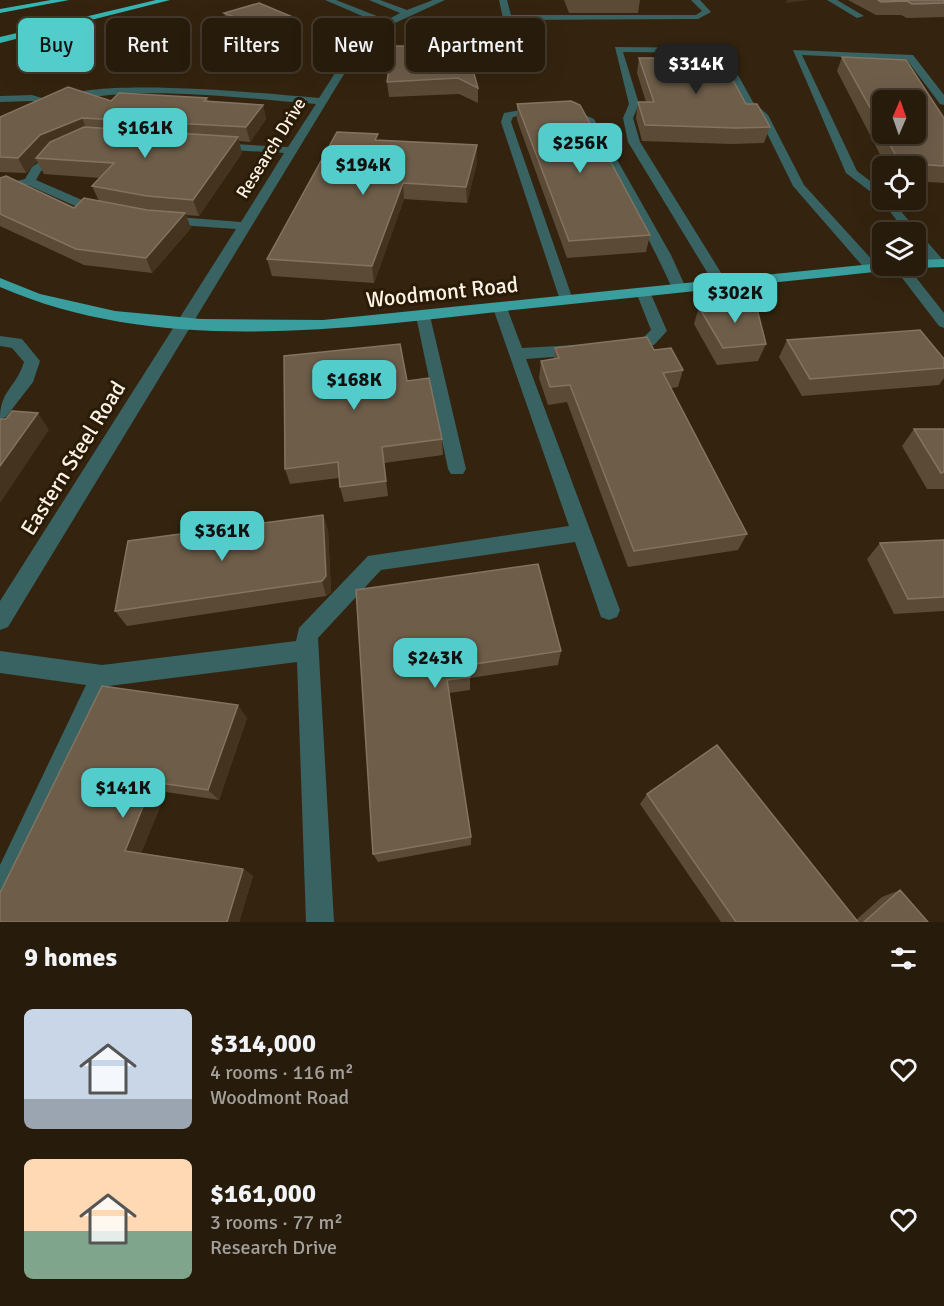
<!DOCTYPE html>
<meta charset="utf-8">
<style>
body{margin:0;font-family:Signika,sans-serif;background:#332819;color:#f1f3f6;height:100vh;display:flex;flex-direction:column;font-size:22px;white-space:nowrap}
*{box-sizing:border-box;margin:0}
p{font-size:20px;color:#a4a19d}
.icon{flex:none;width:33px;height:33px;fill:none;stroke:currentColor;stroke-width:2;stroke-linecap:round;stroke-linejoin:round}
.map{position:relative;height:922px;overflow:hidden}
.sheet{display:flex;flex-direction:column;background:#271b0b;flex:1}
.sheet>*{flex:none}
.top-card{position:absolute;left:18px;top:18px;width:600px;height:54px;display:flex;gap:12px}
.needle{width:39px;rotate:2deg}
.fabs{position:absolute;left:872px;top:90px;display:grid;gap:12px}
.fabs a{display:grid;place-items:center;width:54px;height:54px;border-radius:9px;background:#271b0b;box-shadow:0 6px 24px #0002,0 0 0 2px #43392c;font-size:30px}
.price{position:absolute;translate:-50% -51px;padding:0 14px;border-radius:12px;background:#53cdcb;color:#111;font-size:20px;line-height:39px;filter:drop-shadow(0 2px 3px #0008)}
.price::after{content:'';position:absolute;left:50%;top:36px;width:18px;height:14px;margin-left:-9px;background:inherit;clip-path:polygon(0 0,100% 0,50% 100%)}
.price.on{background:#222;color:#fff}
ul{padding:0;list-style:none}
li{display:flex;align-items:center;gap:18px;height:150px;padding:0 24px}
li span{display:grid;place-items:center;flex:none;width:168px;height:120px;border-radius:9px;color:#555}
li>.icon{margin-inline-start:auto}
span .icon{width:72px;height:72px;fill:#fffc;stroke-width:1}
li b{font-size:26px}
h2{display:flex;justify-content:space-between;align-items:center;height:72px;padding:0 24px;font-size:26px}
.chip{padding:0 21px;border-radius:9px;background:#271b0b;box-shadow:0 6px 24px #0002,0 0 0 2px #43392c;font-size:21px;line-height:54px}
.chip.on{background:#53cdcb;color:#111}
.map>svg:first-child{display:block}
</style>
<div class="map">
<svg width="944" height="922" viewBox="0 0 944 922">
<rect width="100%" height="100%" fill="#34240f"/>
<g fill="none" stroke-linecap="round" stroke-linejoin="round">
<path fill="#386362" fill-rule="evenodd" d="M 325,0 L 336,0 L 387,20 L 400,13 L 369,0 L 380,0 L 407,10 L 433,0 L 445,0 L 395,23 L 373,38 L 355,56 L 8,627 L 0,630 L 0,601 L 236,229 L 165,224 L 159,220 L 165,216 L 241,222 L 284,153 L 215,149 L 209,146 L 215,143 L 288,147 L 316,104 C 241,98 136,84 65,102 L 60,99 C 88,76 275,94 319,98 L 348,53 L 381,24 Z
M 499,0 L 507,0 L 511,15 L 696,15 L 702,11 L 691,0 L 700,0 L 711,12 L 698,19 L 507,20 L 503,18 Z
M 827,0 L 837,0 L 864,16 L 857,18 Z
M 615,47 L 723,48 L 753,102 L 768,115 L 804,185 L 876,264 L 876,270 L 866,270 L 793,186 L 759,117 L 744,104 L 717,53 L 623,52 L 639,104 L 633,118 L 640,142 L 728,284 L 726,287 L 716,287 L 628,142 L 623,118 L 629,104 Z
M 793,50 L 913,55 L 944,95 L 944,105 L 940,104 L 907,60 L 802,55 L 857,171 L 882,190 L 882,200 L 891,200 L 943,260 L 943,266 L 933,266 L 915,244 L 915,232 L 906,232 L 880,199 L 846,173 Z
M 32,95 L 58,103 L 53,106 L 32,101 L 0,102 L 0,96 Z
M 540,107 L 572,109 L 594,119 L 671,255 L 686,288 L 684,291 L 674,291 L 672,288 C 661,263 595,128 580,119 C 561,107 533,114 513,117 L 511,122 L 573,300 L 566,304 L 561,303 L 501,122 L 504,113 Z
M 59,148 L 65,151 L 63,153 L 41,171 L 36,180 L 89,203 L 107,206 L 107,212 L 82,209 L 28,185 L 0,193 L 0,185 L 25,179 L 32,167 Z
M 893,266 L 907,266 L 944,313 L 944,328 L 939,326 Z
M 643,288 L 650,292 L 667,331 L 654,345 L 621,348 L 618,344 L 621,340 L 644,337 L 651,330 L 636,292 Z
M 500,303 L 507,308 L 522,348 L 577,345 L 585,350 L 577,355 L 526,359 L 620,610 L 617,617 L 609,620 L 601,617 L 575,542 L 381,570 L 318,638 L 334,922 L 306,922 L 297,662 L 109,686 L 10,905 L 0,909 L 0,865 L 86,685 L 0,673 L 0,651 L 102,665 L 296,641 L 299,628 L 368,556 L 569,526 L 493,308 Z
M 423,311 L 430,316 L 466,469 L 463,474 L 451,474 L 448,469 L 416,316 Z
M 0,336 L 22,339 L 40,361 L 33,382 L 6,417 L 0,419 C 0,390 16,388 24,362 L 12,348 L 0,346 Z"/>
<path fill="#399e9d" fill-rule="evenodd" d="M 944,259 L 944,267 L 915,268 L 909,266 L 915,266 L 915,260 Z
M 882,263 L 882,266 L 900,266 L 893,270 C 770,283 647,296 523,309 C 352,327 164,358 0,287 L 0,278 L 40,294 L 115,311 L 201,319 L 323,320 Z"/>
<path fill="#35b6b4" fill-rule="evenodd" d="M 51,0 L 69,0 L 0,13 L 0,9 Z
M 156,0 L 170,0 L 0,43 L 0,37 Z"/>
</g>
<path fill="#5b4b36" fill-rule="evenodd" d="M 564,0 L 640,0 L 638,13 L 569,13 Z
M 848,0 L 944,0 L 944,17 L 907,18 L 901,15 L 876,15 Z
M 224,13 L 290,16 L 292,27 L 259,37 L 227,23 Z
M 842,57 L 944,118 L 944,183 L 915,181 L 915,166 L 886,166 L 837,71 ZM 882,100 L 915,134 L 882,134 Z
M 639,58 L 746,104 L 770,127 L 764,143 L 731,144 L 642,141 L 636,118 L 638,102 L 646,102 L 637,73 Z
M 471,63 L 478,88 L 478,103 L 459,94 L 389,97 L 387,82 Z
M 207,98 L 208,102 L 263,105 L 266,119 L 250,142 L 239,141 L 242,153 L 199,216 L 186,215 L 191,228 L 152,273 L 84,265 L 0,226 L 0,178 L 74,208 L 99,201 L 92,186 L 100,178 L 44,174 L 37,161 L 26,173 L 0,172 L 0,117 L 111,101 Z
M 517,104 L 650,235 L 646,252 L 567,258 L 517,120 Z
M 379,140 L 477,145 L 477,162 L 467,203 L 404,199 L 374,283 L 272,276 L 267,259 Z
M 699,307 L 766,344 L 758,361 L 717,365 L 694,324 Z
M 787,340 L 944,359 L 944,378 L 939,385 L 802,396 L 779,357 Z
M 555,348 L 654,350 L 683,370 L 678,387 L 671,388 L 747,534 L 738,550 L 628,567 L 567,402 L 548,405 L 539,378 L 541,361 L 554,359 Z
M 407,381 L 442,439 L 443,455 L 384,463 L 388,496 L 344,502 L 340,487 L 339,478 L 290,484 L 285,469 Z
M 914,429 L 944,429 L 944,489 L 927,489 L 902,446 Z
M 323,515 L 328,531 L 331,592 L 326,596 L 127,626 L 115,611 Z
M 944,540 L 944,611 L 894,614 L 867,559 L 880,543 Z
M 356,590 L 561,651 L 558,665 L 470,678 L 470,690 L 449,693 L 471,837 L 471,845 L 378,862 L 373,854 Z
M 102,686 L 247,718 L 219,800 L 166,792 L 141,853 L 243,869 L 253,876 L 239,922 L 0,922 Z
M 647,794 L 856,920 L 882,897 L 900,890 L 928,922 L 721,922 L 640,804 Z"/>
<path fill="#44341f" d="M 787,0 L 810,0 L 786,3 Z
M 290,16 L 292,27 L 259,37 L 256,26 Z
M 263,105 L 266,119 L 250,142 L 246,127 Z
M 82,118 L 88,133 L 36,158 L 37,161 L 26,173 L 18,158 L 40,135 Z
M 238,137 L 242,153 L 199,216 L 193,200 Z
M 477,145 L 477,162 L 467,203 L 466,187 Z
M 403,183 L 404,199 L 374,283 L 372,266 Z
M 185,213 L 191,228 L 152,273 L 146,258 Z
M 38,413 L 49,430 L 0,503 L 0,466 Z
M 323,515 L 328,531 L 331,592 L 326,596 L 322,581 Z
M 238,705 L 247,718 L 219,800 L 208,790 Z
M 153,782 L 166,792 L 139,859 L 125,851 Z
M 243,869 L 253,876 L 239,922 L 227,922 Z"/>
<path fill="#6d5d49" stroke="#837462" stroke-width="1.5" d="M 878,0 L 944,0 L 944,3 L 912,4 L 907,1 L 881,2 Z
M 259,3 L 290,16 L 256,26 L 224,13 Z
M 430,37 L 471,38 L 471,63 L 478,88 L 458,78 L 387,82 L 392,46 L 423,46 Z
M 842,57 L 906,60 L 944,118 L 944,166 L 900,163 L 884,134 L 915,134 L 915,100 L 882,100 L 882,129 Z
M 639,58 L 721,58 L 746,104 L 757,104 L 770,127 L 736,128 L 645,125 L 638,102 L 654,102 Z
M 68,87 L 111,101 L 119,93 L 207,98 L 204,101 L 263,105 L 246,127 L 82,118 L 40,135 L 18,158 L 0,157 L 0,117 Z
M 571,101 L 580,105 L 650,235 L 569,241 L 517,104 Z
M 84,127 L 238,137 L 193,200 L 147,196 L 92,186 L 114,163 L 36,158 L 50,142 Z
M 337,132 L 378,134 L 375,140 L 477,145 L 466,187 L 403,183 L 372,266 L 267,259 Z
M 6,176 L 74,208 L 84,198 L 147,210 L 185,213 L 146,258 L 76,249 L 0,214 L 0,178 Z
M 755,301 L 766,344 L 723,348 L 699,307 Z
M 920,330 L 944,359 L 944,368 L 810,379 L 787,340 Z
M 647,337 L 654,350 L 671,348 L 683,370 L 663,373 L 747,534 L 634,551 L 570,385 L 550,387 L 541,361 L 559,358 L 555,348 Z
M 400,344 L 407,381 L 429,378 L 442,439 L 382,447 L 386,481 L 340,487 L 338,462 L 285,469 L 284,356 Z
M 12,411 L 38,413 L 0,466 L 0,419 L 6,419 Z
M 914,429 L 944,429 L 944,472 L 941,473 Z
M 323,515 L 326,576 L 322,581 L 115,611 L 128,541 Z
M 944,540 L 944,597 L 908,599 L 880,543 Z
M 538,564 L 561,651 L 468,665 L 470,677 L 447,680 L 471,837 L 373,854 L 356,590 Z
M 102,686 L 238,705 L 208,790 L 153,782 L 125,851 L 243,869 L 227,922 L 0,922 L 0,893 Z
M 717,745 L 858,922 L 736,922 L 647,794 Z
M 900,890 L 928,922 L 864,922 Z"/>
<g text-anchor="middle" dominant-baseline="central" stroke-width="6" stroke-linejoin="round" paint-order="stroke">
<g font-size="18" fill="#fdf2e6" stroke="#291b06">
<text transform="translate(271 148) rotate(-58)">Research Drive</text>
</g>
<g font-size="22" fill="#fdf2e6" stroke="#291b06">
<text transform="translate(442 292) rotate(-6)">Woodmont Road</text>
<text transform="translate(73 458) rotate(-58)">Eastern Steel Road</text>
</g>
</g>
</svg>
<div class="fabs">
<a><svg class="needle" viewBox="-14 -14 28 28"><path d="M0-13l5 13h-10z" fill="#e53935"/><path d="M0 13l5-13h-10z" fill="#a4a19d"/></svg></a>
<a><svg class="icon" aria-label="locate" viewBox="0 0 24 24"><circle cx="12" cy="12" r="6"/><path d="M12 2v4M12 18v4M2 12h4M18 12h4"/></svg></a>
<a><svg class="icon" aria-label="layers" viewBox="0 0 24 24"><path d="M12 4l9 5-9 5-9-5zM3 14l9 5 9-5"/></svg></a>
</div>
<b class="price on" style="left:696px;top:95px">$314K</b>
<b class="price" style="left:145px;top:159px">$161K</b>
<b class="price" style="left:580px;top:174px">$256K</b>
<b class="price" style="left:363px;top:196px">$194K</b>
<b class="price" style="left:735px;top:324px">$302K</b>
<b class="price" style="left:354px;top:411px">$168K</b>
<b class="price" style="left:222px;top:562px">$361K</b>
<b class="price" style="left:435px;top:689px">$243K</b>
<b class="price" style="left:123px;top:819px">$141K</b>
<div class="top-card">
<a class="chip on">Buy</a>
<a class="chip">Rent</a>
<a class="chip">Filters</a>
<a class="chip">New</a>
<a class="chip">Apartment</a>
</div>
</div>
<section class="sheet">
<h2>9 homes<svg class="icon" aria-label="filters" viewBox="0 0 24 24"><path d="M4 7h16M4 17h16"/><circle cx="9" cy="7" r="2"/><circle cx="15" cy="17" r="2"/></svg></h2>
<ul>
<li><span style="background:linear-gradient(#c9d6e8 75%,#9aa5b1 0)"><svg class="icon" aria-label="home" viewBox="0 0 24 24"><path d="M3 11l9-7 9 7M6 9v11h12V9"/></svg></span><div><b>$314,000</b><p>4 rooms · 116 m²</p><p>Woodmont Road</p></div><svg class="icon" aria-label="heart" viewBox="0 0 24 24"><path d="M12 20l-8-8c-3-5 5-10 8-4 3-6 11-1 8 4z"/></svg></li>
<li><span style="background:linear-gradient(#ffd9b3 60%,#7fa58c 0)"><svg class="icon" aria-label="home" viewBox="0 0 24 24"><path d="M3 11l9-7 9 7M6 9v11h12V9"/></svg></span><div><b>$161,000</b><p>3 rooms · 77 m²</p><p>Research Drive</p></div><svg class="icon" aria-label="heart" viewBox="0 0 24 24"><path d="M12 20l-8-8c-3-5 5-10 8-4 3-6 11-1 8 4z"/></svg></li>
</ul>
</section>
